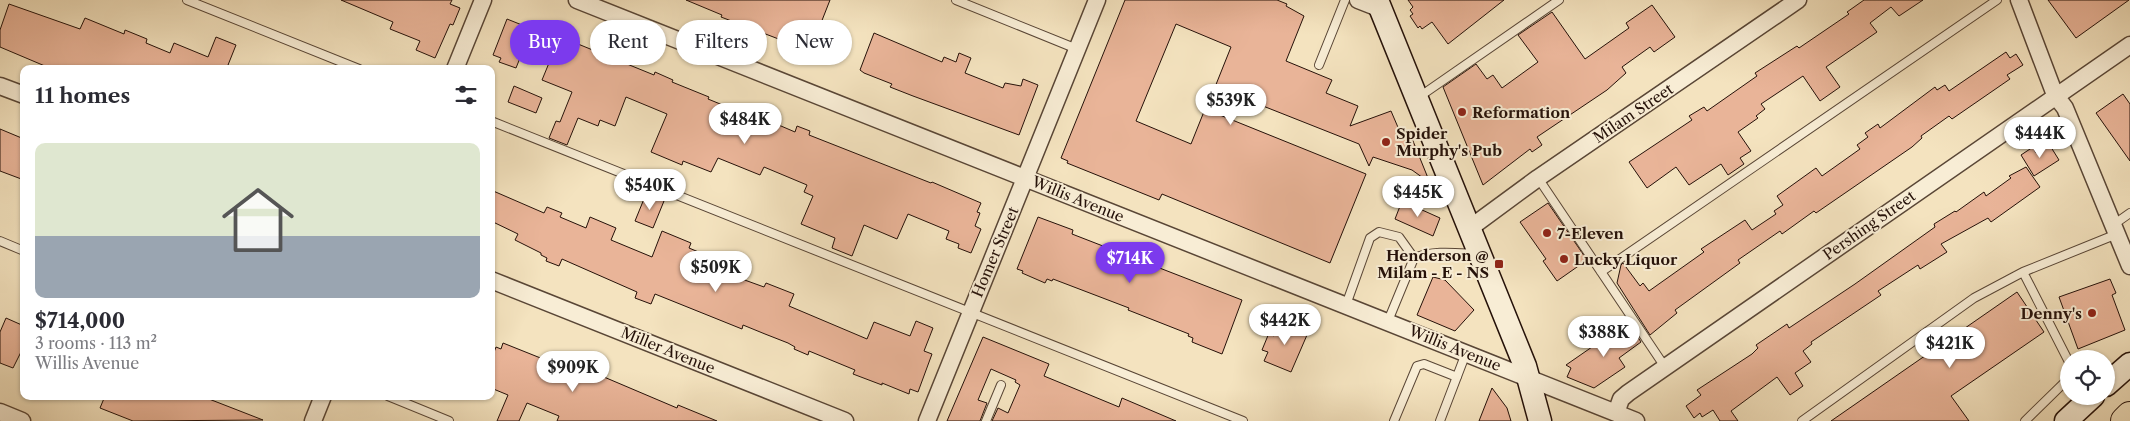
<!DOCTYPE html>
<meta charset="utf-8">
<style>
body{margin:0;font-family:"Libre Caslon Text",serif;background:#f2f2f3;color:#2b2b33;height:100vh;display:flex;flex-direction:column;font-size:19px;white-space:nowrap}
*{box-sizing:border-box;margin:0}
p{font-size:16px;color:#7c7c81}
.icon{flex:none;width:28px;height:28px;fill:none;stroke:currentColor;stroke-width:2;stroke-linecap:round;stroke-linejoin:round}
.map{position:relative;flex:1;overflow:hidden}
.sheet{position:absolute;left:20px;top:65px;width:475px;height:335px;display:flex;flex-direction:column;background:#fff;border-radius:10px;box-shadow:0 1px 4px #0004}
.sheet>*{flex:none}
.guide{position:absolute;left:510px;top:20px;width:475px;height:45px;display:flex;gap:10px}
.tools{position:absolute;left:2060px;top:350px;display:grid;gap:10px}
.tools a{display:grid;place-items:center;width:55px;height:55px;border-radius:50%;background:#fff;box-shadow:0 1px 4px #0004;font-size:25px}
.price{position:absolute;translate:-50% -42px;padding:0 11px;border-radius:18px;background:#fff;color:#222;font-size:16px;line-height:32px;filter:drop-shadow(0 1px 2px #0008)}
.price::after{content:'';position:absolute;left:50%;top:30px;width:15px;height:11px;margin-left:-8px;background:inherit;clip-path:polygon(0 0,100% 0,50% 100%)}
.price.selected{background:#7c3aed;color:#fff}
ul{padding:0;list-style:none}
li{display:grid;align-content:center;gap:10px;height:265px;padding:0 15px}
li span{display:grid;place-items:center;height:155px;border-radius:10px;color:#555}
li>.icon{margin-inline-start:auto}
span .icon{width:90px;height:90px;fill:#fffc;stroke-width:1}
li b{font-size:21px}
h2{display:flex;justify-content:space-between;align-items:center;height:60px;padding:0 15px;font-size:21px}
.tag{padding:0 18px;border-radius:22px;background:#fff;box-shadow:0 1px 4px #0004;font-size:18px;line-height:45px}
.tag.selected{background:#7c3aed;color:#fff}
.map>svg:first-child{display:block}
</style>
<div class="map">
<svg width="2130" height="421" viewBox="0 0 2130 421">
<rect width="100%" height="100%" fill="#f4e3bf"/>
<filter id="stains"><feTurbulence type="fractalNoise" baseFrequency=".004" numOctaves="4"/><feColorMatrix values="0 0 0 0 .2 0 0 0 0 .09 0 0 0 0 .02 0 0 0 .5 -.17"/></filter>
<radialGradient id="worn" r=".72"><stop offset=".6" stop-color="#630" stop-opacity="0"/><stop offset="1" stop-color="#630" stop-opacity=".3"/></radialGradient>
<path fill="#e9b498" stroke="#251109" d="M 341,0 L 452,0 L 450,4 L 460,8 L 453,25 L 450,24 L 435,58 L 416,50 L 420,41 L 390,29 L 393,22 Z
M 686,0 L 830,0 L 810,51 L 721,17 L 722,15 Z
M 1125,0 L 1277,0 L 1287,4 L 1286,6 L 1304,16 L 1286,61 L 1332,80 L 1326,93 L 1358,106 L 1350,126 L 1391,111 L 1403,139 L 1411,136 L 1430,183 L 1412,170 L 1373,157 L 1369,166 L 1359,144 L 1215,87 L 1231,47 L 1176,24 L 1136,121 L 1191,144 L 1205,109 L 1366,174 L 1330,263 L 1162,194 L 1159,200 L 1067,163 L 1068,161 L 1061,158 Z
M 1408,0 L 1504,0 L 1448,44 L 1432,22 L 1422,29 L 1420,26 L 1418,28 L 1410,16 L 1413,14 L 1410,10 L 1413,7 Z
M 1864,0 L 1923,0 L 1899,16 L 1891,7 L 1870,23 L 1877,32 L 1826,67 L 1840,87 L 1820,101 L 1803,76 L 1761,104 L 1765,109 L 1756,116 L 1758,118 L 1738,132 L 1751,151 L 1740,158 L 1744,164 L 1728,175 L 1721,164 L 1689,185 L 1676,167 L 1647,188 L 1629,162 L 1692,120 L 1689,116 L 1704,107 L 1707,111 L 1757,76 L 1755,73 L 1797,46 L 1799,48 L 1849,14 L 1847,12 Z
M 2048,0 L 2129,0 L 2076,38 Z
M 9,4 L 80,29 L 85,18 L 124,34 L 125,30 L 147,39 L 146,43 L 170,53 L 174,43 L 208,57 L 216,37 L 236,45 L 228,65 L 236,69 L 52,69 L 0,47 L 0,30 Z
M 1652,5 L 1675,37 L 1654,52 L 1650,47 L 1622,67 L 1626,73 L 1607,90 L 1537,137 L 1542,145 L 1532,152 L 1530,149 L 1483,185 L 1443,87 L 1476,64 L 1487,79 L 1493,75 L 1502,88 L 1538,62 L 1518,35 L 1552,12 L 1585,59 L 1629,28 L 1626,23 Z
M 507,19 L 577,47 L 578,44 L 654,75 L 655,72 L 673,80 L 672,82 L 709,97 L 708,99 L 752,117 L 753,114 L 795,132 L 797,126 L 810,131 L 809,135 L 931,183 L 932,182 L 981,203 L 977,212 L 980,213 L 975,226 L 981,229 L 971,253 L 958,248 L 959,244 L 946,239 L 949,231 L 908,214 L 897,239 L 864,225 L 852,256 L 832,248 L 835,238 L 801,224 L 813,196 L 804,192 L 807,185 L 764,167 L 760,175 L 718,158 L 711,172 L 683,161 L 682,165 L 651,152 L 667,114 L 626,97 L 615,126 L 600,120 L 598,126 L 578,118 L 567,145 L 549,138 L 556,121 L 560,122 L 572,92 L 542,80 L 549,63 L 522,53 L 516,68 L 499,62 L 501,58 L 493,55 Z
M 874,33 L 942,62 L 944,57 L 956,62 L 959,53 L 971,58 L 965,73 L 1003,88 L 1005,83 L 1021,86 L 1023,79 L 1038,85 L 1019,135 L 913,96 L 890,87 L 892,84 L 864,73 L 860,70 Z
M 2006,52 L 2010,58 L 2016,54 L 2023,65 L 2007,75 L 2010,79 L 1952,119 L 1949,116 L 1921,136 L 1922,138 L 1912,147 L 1816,213 L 1814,211 L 1782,234 L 1780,231 L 1738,260 L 1740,263 L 1675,310 L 1677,313 L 1650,335 L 1617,283 L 1621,265 L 1623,263 L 1640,286 L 1643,283 L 1649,291 L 1704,252 L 1701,249 L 1745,220 L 1752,230 L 1776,214 L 1774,211 L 1783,205 L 1777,196 L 1816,168 L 1822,176 L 1860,149 L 1857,145 L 1868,137 L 1865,133 L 1878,124 L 1880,128 L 1935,87 L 1937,90 L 1945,85 L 1949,91 Z
M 514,86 L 542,98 L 536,113 L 508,102 Z
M 2123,94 L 2130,104 L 2130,161 L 2096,113 Z
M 0,129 L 24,139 L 24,180 L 0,171 Z
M 2049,144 L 2059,160 L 2034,176 L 2021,155 L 2033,147 L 2036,153 Z
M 2026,167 L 2040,187 L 1991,222 L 1988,218 L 1941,244 L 1947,252 L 1920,269 L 1918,265 L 1878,291 L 1881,295 L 1811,342 L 1812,344 L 1803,351 L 1811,362 L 1795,373 L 1803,386 L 1790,395 L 1777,377 L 1731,411 L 1738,421 L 1720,421 L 1713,410 L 1702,417 L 1700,413 L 1694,418 L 1686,406 L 1701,395 L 1697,390 L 1752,354 L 1758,348 L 1756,345 L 1787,324 L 1789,328 L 1855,284 L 1935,227 L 1934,224 L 1955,211 L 1956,212 L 1984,192 L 1986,196 L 2011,178 L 2009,176 Z
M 491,190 L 544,213 L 547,207 L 562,213 L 560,217 L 586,228 L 590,217 L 616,228 L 611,240 L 652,257 L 662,231 L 691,243 L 689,248 L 720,261 L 717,270 L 764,287 L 766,283 L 794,294 L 789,306 L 867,339 L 874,322 L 910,336 L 916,321 L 933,328 L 924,351 L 932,354 L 918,392 L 910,389 L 909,394 L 882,383 L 882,385 L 853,374 L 855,370 L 809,351 L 808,355 L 794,349 L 795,347 L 788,343 L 765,334 L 743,325 L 742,329 L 655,294 L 651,304 L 635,298 L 637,292 L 562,259 L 559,266 L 546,261 L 547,258 L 541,255 L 541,253 L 515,240 L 518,234 L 491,221 Z
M 646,194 L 664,201 L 653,228 L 635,221 Z
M 1402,201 L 1440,218 L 1433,236 L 1395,219 Z
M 1548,203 L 1587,260 L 1557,281 L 1543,261 L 1546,259 L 1520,222 Z
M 1038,217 L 1073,230 L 1072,234 L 1242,300 L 1222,354 L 1192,342 L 1193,338 L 1188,336 L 1189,334 L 1128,310 L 1129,308 L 1053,279 L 1052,281 L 1047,279 L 1045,283 L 1022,273 L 1023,271 L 1017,269 Z
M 1433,277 L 1445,280 L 1474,310 L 1455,331 L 1417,315 Z
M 2110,279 L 2116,293 L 2112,295 L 2125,330 L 2078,349 L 2059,297 Z
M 2017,292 L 2044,332 L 1951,396 L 1969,421 L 1831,421 Z
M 6,318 L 24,326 L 24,346 L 13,368 L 0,363 L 0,332 Z
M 1289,322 L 1302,327 L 1300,332 L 1307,335 L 1291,372 L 1264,361 L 1268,352 L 1262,350 L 1269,333 L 1274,336 L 1278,325 L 1287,328 Z
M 1628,322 L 1641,342 L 1619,358 L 1625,367 L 1594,388 L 1567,377 L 1571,368 L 1566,365 Z
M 983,337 L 1049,364 L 1044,376 L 1119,407 L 1122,398 L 1176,421 L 992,421 L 998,408 L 1008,413 L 1020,385 L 1015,382 L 1016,380 L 991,369 L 978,400 L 987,403 L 980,421 L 947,421 Z
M 503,343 L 583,375 L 585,372 L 603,379 L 604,377 L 677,408 L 678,405 L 717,421 L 557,421 L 559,416 L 527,403 L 519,421 L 497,421 L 508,395 L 491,388 L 491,360 L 496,347 L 501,349 Z
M 1492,388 L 1507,408 L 1511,421 L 1479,421 Z
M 105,396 L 211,396 L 209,399 L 263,420 L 133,421 L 100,408 Z"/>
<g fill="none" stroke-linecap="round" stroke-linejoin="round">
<g stroke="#594636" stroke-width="10">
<path id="lane" d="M 187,0 L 359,69
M 956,0 L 1077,49
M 1319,65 L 1345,0
M 1419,97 L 1559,0
M 491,121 L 1243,421
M 1538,178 L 1665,367
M 2113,225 L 2130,213
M 0,241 L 24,251
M 1601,272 L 1997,0
M 1346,305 L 1370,238 L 1379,232 L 1399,237 L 1414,258
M 1388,321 L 1414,258 C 1433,250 1456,253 1476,254
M 2069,362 L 2023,272 L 2117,234
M 388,396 L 449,421
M 986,421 L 1001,385
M 1394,421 L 1417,366 L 1424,364 L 1457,377
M 1440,421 L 1466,353
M 1802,421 L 1974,298 L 2023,272
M 2025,421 L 2069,378"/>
</g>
<g stroke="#594636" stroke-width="19">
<path id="street" d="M 577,0 L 1636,421
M 1358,0 L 1381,9
M 2019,0 L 2055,95 L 2065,108 L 2130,266
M 455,69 L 483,0
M 0,86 L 24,95
M 1470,228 L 1538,178 L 1798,0
M 491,280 L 845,421
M 0,412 L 22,421
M 1616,413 L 1621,399 L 1628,393 L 2130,45
M 313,421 L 323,396
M 927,421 L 1097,0"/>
</g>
<g stroke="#251109" stroke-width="25">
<path id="secondary" d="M 1377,0 L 1525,366 L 1540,421
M 2106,385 L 2130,364
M 2066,421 L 2093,396"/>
</g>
<g stroke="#251109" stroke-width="30">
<path id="highway" d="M 2125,421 L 2130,416"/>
</g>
<use href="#lane" stroke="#f8edd5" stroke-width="8"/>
<use href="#street" stroke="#f8edd5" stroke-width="16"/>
<use href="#secondary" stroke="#f8edd5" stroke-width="22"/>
<use href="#highway" stroke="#f4e3bf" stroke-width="28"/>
</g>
<g fill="#8f2418" stroke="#f8edd5" stroke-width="2">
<circle cx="1462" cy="112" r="5"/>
<circle cx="1386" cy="142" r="5"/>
<circle cx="1547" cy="233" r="5"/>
<circle cx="1564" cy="259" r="5"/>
<rect x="1494" y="259" width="10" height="10" rx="2.5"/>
<circle cx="2092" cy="313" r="5"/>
</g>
<g text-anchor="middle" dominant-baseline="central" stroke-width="4" stroke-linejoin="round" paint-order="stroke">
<g font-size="15" font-weight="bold" fill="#251109" stroke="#f8edd5" text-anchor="start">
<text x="1472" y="112">Reformation</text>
<text x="1396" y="133">Spider<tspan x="1396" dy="17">Murphy's Pub</tspan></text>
<text x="1557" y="233">7-Eleven</text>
<text x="1489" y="255" text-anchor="end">Henderson @<tspan x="1489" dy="17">Milam - E - NS</tspan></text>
<text x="1574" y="259">Lucky Liquor</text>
<text x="2082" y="313" text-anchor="end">Denny's</text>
</g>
<g font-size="15" fill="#251109" stroke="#f8edd5">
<text transform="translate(1633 113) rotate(-34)">Milam Street</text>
<text transform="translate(1078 199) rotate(22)">Willis Avenue</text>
<text transform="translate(1869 225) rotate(-35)">Pershing Street</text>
<text transform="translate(995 252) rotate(-67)">Homer Street</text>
<text transform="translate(1455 348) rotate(22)">Willis Avenue</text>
<text transform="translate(668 350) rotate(22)">Miller Avenue</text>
</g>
</g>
<rect width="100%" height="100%" filter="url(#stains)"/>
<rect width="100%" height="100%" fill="url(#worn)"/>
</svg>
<div class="tools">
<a><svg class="icon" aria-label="locate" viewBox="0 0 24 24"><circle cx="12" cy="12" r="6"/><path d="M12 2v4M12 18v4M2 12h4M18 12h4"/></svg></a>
</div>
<b class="price" style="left:1231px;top:126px">$539K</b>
<b class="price" style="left:745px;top:145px">$484K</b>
<b class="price" style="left:2040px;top:159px">$444K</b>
<b class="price" style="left:650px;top:211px">$540K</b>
<b class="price" style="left:1418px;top:218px">$445K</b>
<b class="price selected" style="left:1130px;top:284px">$714K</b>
<b class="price" style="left:716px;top:293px">$509K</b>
<b class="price" style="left:1285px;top:346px">$442K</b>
<b class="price" style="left:1604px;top:358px">$388K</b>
<b class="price" style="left:1950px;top:369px">$421K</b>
<b class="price" style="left:573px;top:393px">$909K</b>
<div class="guide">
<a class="tag selected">Buy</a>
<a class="tag">Rent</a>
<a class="tag">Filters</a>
<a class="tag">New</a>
</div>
<section class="sheet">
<h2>11 homes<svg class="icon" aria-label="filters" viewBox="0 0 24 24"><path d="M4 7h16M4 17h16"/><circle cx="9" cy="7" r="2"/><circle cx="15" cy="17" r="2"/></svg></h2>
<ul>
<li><span style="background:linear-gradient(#dfe7d0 60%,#9aa5b1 0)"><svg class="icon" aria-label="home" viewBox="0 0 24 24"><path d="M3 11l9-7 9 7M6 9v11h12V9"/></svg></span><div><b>$714,000</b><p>3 rooms · 113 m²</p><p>Willis Avenue</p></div></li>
</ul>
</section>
</div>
